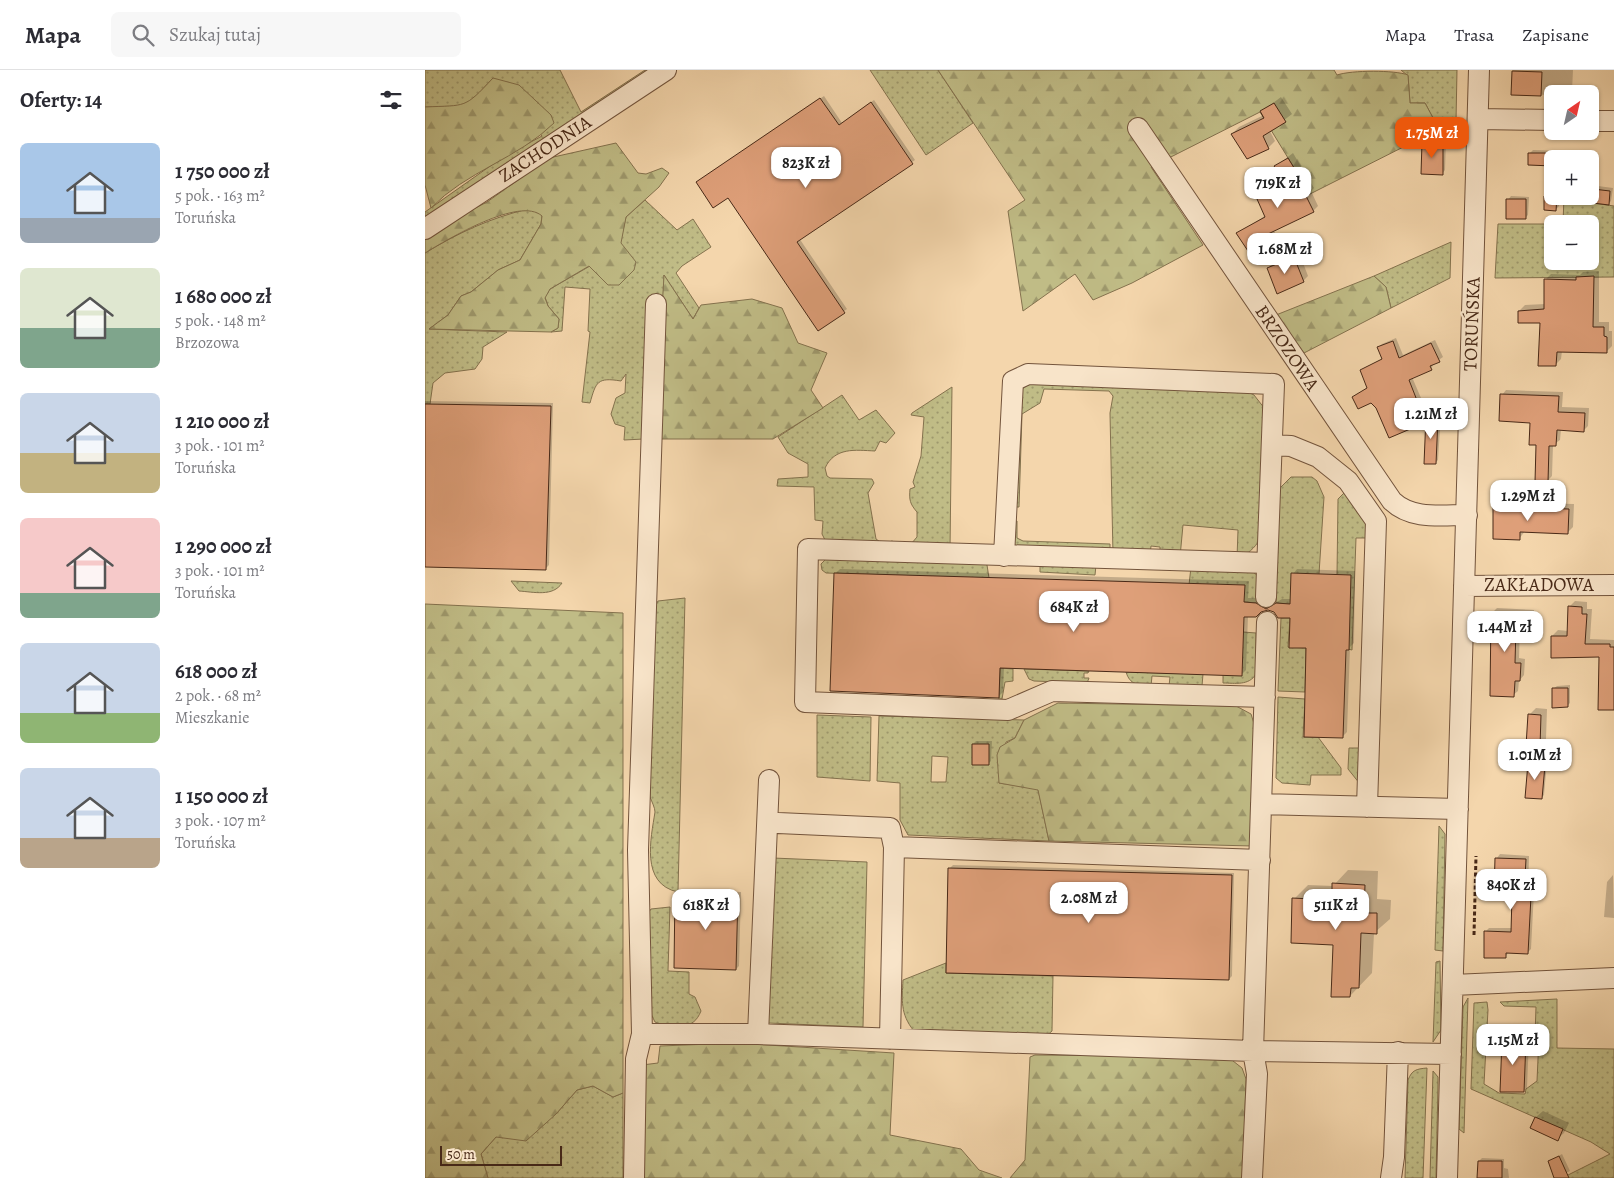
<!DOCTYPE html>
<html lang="pl">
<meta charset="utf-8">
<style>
body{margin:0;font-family:Alegreya,serif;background:#f7f7f7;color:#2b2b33;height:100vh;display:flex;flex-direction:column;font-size:19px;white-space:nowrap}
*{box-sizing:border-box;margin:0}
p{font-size:16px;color:#7c7c81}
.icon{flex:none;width:28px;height:28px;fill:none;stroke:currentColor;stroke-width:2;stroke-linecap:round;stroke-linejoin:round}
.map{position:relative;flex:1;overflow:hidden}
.details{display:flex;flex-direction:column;background:#fff;width:425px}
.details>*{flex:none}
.needle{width:32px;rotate:34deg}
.buttons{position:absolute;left:1119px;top:15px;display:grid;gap:10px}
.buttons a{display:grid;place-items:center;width:55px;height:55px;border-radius:8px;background:#fff;box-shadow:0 1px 4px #0004;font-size:25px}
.scale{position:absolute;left:15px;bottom:12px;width:122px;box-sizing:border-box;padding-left:5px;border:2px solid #482917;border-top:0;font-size:14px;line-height:18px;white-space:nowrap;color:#482917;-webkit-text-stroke:4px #f8e4c9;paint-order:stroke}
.price{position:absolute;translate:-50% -42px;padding:0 11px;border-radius:10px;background:#fff;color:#222;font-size:16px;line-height:32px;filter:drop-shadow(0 1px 2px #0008)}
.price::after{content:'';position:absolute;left:50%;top:30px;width:15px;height:11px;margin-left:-8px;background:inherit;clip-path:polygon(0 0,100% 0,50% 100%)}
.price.current{background:#ea580c;color:#fff}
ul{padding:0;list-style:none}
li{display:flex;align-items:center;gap:15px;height:125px;padding:0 20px}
li span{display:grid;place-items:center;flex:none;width:140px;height:100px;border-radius:8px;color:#555}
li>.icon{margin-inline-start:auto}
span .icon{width:60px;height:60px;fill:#fffc;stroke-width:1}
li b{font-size:21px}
h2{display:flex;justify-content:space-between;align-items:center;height:60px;padding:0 20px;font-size:21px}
header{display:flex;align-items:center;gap:30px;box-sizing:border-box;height:70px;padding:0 25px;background:#fff;border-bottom:1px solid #e1e1e2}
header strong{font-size:24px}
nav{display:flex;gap:28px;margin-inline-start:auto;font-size:18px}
.search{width:350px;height:45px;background:#f7f7f7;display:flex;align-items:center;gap:12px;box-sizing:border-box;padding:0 18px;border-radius:8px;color:#7c7c81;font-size:19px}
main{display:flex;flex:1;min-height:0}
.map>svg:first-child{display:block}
</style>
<header>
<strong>Mapa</strong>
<div class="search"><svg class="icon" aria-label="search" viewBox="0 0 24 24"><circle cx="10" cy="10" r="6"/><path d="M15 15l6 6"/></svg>Szukaj tutaj</div>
<nav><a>Mapa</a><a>Trasa</a><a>Zapisane</a></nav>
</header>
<main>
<section class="details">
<h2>Oferty: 14<svg class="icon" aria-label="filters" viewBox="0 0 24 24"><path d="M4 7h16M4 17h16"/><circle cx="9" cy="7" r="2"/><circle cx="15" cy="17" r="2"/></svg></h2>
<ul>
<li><span style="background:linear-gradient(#a9c7e8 75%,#9aa5b1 0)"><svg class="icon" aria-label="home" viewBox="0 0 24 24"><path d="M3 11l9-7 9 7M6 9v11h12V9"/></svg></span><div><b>1 750 000 zł</b><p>5 pok. · 163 m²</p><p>Toruńska</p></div></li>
<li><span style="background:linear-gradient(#dfe7d0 60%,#7fa58c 0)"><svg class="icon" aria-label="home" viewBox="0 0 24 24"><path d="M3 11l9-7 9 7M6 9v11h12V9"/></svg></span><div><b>1 680 000 zł</b><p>5 pok. · 148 m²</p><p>Brzozowa</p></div></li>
<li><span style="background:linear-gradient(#c9d6e8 60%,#c2b280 0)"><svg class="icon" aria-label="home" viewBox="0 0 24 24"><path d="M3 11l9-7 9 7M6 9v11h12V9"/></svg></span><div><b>1 210 000 zł</b><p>3 pok. · 101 m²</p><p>Toruńska</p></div></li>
<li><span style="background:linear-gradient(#f6c9c9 75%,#7fa58c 0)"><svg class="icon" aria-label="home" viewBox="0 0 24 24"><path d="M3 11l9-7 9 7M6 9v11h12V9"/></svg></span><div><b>1 290 000 zł</b><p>3 pok. · 101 m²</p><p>Toruńska</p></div></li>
<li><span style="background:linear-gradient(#c9d6e8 70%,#8fb573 0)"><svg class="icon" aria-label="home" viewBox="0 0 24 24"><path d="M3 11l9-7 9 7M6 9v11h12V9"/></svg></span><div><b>618 000 zł</b><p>2 pok. · 68 m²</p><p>Mieszkanie</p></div></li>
<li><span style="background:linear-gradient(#c9d6e8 70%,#b9a48a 0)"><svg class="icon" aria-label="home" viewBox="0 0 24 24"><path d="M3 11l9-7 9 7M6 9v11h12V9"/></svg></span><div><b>1 150 000 zł</b><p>3 pok. · 107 m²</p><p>Toruńska</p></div></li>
</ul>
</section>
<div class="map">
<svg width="1189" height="1108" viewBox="0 0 1189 1108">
<defs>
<pattern id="grass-dots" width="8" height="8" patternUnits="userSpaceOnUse" patternTransform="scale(1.25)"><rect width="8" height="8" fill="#c0bc86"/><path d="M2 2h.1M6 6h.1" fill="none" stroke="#9e996d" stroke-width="1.8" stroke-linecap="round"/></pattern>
<pattern id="forest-firs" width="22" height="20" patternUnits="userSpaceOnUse" patternTransform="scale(1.25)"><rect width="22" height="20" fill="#c0bc86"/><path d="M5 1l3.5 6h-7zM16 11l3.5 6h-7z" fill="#9e996d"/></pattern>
</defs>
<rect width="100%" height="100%" fill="#f4d6ac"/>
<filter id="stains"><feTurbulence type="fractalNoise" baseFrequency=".004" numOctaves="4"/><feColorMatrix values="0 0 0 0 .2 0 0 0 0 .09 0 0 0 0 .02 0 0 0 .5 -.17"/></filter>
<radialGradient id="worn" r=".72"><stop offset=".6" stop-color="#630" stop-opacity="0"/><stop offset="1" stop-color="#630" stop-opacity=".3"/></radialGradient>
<path fill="url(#grass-dots)" stroke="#84724e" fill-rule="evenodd" d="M 0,0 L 135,0 L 156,42 L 220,0 L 228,0 L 0,152 L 0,142 L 78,87 L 117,66 L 68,8 L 45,33 L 37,36 L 0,37 Z
M 445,0 L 513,0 L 548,53 L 501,85 Z
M 976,0 L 1032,0 L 1031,51 L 1014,59 L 1000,33 L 985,33 L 983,6 Z
M 1165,121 L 1168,121 L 1168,133 L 1189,136 L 1189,207 L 1070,208 L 1073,154 L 1127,154 L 1128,191 L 1165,191 L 1165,154 L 1138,154 L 1139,126 L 1165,126 Z
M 220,130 L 252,160 L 268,149 L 286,177 L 257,196 L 251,203 L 274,238 L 268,249 L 239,205 L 238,231 L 219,369 L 199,370 L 200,357 L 190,354 L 186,344 L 191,328 L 200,323 L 201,304 L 196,311 C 172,307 171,312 165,333 L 157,332 L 165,262 L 163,261 L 165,219 L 140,217 L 137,261 L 126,262 L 133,258 L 134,249 L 123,236 L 120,227 L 125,219 L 165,196 L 194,215 L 209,200 L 195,174 L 201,147 Z
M 103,139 L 111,140 L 117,146 L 116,154 L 95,190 L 73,200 L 46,222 L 36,226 L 23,245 L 4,259 L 82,262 L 58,277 L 57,289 L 50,299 L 20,303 L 8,313 L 5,334 L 0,334 L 0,183 C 33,163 65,148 103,139 Z
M 1026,172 L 1025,208 L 966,238 L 961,217 L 949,206 Z
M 608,312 L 821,321 L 829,325 L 840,339 L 835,469 C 829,479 823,484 812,488 L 813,460 L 758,455 L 755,487 L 735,486 L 735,477 L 726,476 L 725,485 L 688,485 L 685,343 L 688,326 L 684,321 L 619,319 L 615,333 L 597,344 L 594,437 L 587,437 L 595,320 Z
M 527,317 L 525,480 L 400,470 L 397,464 L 398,451 L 390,450 L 389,417 L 352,416 L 353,409 L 383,407 L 383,394 L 363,383 L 353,367 L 417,325 L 434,350 L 451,340 L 470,363 L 461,373 L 455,371 L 450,381 C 430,380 410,377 400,398 L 402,406 L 405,408 L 447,409 L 449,413 L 443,423 L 451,469 L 458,474 L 467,471 L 476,475 L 486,474 L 492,467 L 492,442 C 485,434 484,430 485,419 L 490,417 L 488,412 L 496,386 L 499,347 L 486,345 L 487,343 Z
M 866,407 L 887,407 L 892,411 L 899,427 L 894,504 L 865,534 L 851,533 L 854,419 Z
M 919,423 L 923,423 L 943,453 L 943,468 L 931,468 L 927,580 L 923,579 L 912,505 L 913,429 Z
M 586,451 L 592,451 L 592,468 L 598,471 L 685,474 L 685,484 L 583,477 Z
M 404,486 L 556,492 L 562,495 L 564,508 L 401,503 L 397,500 L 396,494 Z
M 615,493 L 671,495 L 670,505 L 615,502 Z
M 766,497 L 826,500 L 835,508 L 833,533 L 819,532 L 764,515 Z
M 86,511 L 137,513 C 128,527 109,522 94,521 Z
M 260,528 L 253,822 C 215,814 226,768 230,742 C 230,738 227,732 225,727 L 228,540 L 233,531 Z
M 856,548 L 865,548 L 863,577 L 881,578 L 880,622 L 853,621 Z
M 818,562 L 831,563 L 831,604 C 824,616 810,613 798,613 L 798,605 Z
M 575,598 L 588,599 L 588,611 L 580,612 L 577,629 L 574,629 Z
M 599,599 L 664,601 L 663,603 L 659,603 L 659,608 L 664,608 L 662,613 L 609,611 L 604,609 Z
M 701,602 L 778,604 L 777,616 L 744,616 L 745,607 L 727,606 L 726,616 C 713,615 705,615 701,602 Z
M 853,627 L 880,629 L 878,667 L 893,667 L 916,698 L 916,705 L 886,705 L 885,715 L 857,713 L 851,708 Z
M 392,645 L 446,647 L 445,711 L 392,707 Z
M 454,646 L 599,650 L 590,668 L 581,672 L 574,713 L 613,719 L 624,771 L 483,765 L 475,750 L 475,713 L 452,711 ZM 507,686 L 523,687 L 521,712 L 506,712 Z
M 924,678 L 935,678 L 935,714 L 923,699 Z
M 1014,756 L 1020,764 L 1018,881 L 1010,880 Z
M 348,788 L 442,792 L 438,957 L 343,953 Z
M 245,837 L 243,901 L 264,902 L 264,924 L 270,927 L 276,941 C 268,961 254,955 235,954 L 230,952 L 225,942 L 224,842 L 226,839 Z
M 1015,891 L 1016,960 L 1008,972 L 1011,892 Z
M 521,893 L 521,903 L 628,906 L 627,961 L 620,967 L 489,961 C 475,944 477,930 478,910 Z
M 1043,928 L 1039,1063 L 1034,1059 L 1038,937 Z
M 1132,929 L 1132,978 L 1189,979 L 1189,1108 L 1137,1108 L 1185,1084 L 1166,1072 L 1046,1019 L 1049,933 L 1062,932 L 1063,940 L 1059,1014 L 1074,1023 L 1100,1024 L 1101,1019 L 1112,1011 L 1114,967 L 1110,966 L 1111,937 L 1079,936 L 1075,932 Z
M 1002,998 L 998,1108 L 980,1108 L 983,1010 C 987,1000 991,999 1002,998 Z
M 1008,1001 L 1013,1007 L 1013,1015 L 1011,1108 L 1005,1108 Z
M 168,1016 L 188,1027 L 198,1023 L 198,1108 L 63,1108 L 56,1084 L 71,1067 L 131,1044 L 152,1020 Z"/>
<path fill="url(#forest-firs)" stroke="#84724e" d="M 513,0 L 909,0 L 912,5 C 927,0 970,0 983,5 L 985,33 L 1000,33 L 1014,59 L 885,124 L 835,42 L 726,97 L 778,175 L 707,213 L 668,230 L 650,204 L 598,241 L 583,141 L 600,130 Z
M 68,8 L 94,15 L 126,45 L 129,53 C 94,88 40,102 6,138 L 0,115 L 0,37 C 42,35 39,39 68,8 Z
M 191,73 L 213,103 L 221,104 L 237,98 L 244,103 L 234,117 L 201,147 L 196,173 L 211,192 L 209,200 L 194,215 L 183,215 L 164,196 L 125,219 L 120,228 L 123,236 L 134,249 L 133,258 L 126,262 L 4,259 L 23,245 L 36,226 L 46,222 L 73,200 L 95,190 L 116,154 L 117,146 C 95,126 23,169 0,183 L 0,168 L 25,151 L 62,132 L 124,88 Z
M 239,205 L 268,249 L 276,235 L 327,229 L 357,238 L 373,273 L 402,283 L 386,320 L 398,338 L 348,369 L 230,369 Z
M 949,206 L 961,217 L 966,238 L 879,283 L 851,245 Z
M 0,534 L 198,543 L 198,1023 L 188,1027 L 168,1016 L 152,1020 L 131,1044 L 101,1071 L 71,1067 L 56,1084 L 63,1108 L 0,1108 Z
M 633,633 L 811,636 L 826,644 L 830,657 L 828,776 L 624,771 L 613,720 L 574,713 L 572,685 L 575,677 L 590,668 L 599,650 Z
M 311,973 L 469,983 L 465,1065 L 536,1079 L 554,1100 L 577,1108 L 215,1108 L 217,995 L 233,993 L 235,976 Z
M 610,985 L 803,987 L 817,998 L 821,1009 L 818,1108 L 585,1108 L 600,1090 L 605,987 Z"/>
<path fill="#0003" fill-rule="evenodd" d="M 1088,0 L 1148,0 L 1147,21 L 1144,24 L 1128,25 L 1088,24 Z
M 399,26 L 417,53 L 449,30 L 490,90 L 374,168 L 422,239 L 394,259 L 303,126 L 276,109 Z
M 856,27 L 867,44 L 845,61 L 850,71 L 843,78 L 807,64 L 814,57 L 839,45 L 836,42 Z
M 1001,70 L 1021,70 L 1020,100 L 1017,104 L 998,73 Z
M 1108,80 L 1140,81 L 1140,89 L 1128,89 L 1128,126 L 1134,126 L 1134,136 L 1131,139 L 1120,139 L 1120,95 L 1105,83 Z
M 868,83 L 889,118 L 886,121 L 893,136 L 888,141 L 848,160 L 851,164 L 845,169 L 826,182 L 813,164 L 841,145 L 834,129 L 839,124 L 862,114 L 851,96 Z
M 1173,116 L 1188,118 L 1186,131 L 1183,134 L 1169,132 L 1170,119 Z
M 1086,126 L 1104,127 L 1103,145 L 1100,148 L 1083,130 Z
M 874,182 L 883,206 L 878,211 L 843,198 L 848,193 ZM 874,183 L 875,185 L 848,196 L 848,194 Z
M 1174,201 L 1174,252 L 1184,252 L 1184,261 L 1187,261 L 1187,276 L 1182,281 L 1137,281 L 1136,289 L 1131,294 L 1116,252 L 1094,241 L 1100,235 L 1120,234 L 1120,210 L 1126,204 L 1155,205 L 1158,202 Z
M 971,268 L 978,285 L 1010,270 L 1018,287 L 1009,293 L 1006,299 L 987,307 L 996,328 L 986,334 L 993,352 L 989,356 L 952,337 L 946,331 L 928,327 L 943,317 L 936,301 L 958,288 L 953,278 L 957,274 Z
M 1081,320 L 1138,322 L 1137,337 L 1164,338 L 1163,356 L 1158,361 L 1136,359 L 1135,370 L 1128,375 L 1127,406 L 1122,411 L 1106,351 L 1077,325 Z
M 0,331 L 128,333 L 124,495 L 121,498 L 0,496 Z
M 1006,344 L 1016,344 L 1013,390 L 1010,393 L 1003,347 Z
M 1075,432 L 1149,434 L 1148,457 L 1142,463 L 1100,461 L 1094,469 L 1070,438 Z
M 415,499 L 824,511 L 823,528 L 836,528 L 847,535 L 857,529 L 867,529 L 868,504 L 872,499 L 930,501 L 929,573 L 925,577 L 922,662 L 917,667 L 882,577 L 866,547 L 843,539 L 823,546 L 821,600 L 816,605 L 579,597 L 578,622 L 574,626 L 410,504 Z
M 1150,531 L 1162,532 L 1162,539 L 1167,539 L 1165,569 L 1189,570 L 1189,639 L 1175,586 L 1127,566 L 1133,560 L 1143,561 L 1144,537 Z
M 1072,538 L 1109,540 L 1109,550 L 1104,555 L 1095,555 L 1094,588 L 1100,589 L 1099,605 L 1094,611 L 1093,621 L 1088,625 L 1067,543 Z
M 1145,615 L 1145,633 L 1142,636 L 1128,619 L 1132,616 Z
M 1111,638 L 1122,639 L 1121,669 L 1114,676 L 1104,645 Z
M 551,671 L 567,671 L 566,691 L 563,694 L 548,674 Z
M 1108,691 L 1122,692 L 1119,725 L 1116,728 L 1105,694 Z
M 1075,784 L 1104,786 L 1103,823 L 1109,822 L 1106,879 L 1103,882 L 1084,882 L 1080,887 L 1060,862 L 1064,858 L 1087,858 L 1088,824 L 1072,788 Z
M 528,795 L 809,803 L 807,906 L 804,909 L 525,798 Z
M 923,800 L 953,801 L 952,829 L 966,830 L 965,849 L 949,863 L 947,903 L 925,926 L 909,873 L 869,829 L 883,815 L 908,816 Z
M 1188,805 L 1189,848 L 1179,847 L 1182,812 Z
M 255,820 L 316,822 L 314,896 L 311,899 L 252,823 Z
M 1081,967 L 1104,968 L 1102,1018 L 1099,1021 L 1078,970 Z
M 1118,1041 L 1144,1053 L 1139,1063 L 1132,1069 L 1106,1057 L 1111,1047 Z
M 1137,1084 L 1145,1101 L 1131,1108 L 1124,1091 Z
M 1057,1088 L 1079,1089 L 1079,1098 L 1083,1099 L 1084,1108 L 1053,1108 L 1054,1091 Z"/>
<path fill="#de9f79" stroke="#482917" d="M 1087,1 L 1117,2 L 1116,26 L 1086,25 Z
M 395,28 L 414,55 L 446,32 L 488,94 L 372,172 L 420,243 L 393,261 L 303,128 L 288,138 L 271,112 Z
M 849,33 L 861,52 L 838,66 L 844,79 L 822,89 L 806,64 L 839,48 L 835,41 Z
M 997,72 L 1018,73 L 1018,105 L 996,104 Z
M 1103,83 L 1128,83 L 1128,96 L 1103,95 Z
M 863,88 L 885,124 L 881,126 L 889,142 L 843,164 L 846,170 L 825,184 L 811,163 L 840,147 L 832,129 L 862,116 L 849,96 Z
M 1168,119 L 1185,121 L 1184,135 L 1168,133 Z
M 1119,126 L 1132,126 L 1131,141 L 1119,140 Z
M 1081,129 L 1101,129 L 1101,149 L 1081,149 Z
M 869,187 L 879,212 L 852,224 L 842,198 Z
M 1169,206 L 1168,257 L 1179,257 L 1179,266 L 1182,267 L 1182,283 L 1132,282 L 1131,296 L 1113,296 L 1115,253 L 1093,253 L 1093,241 L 1119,239 L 1119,209 L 1151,210 L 1151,207 Z
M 968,271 L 974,288 L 1006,273 L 1015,292 L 1005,296 L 1007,300 L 984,310 L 993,333 L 982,337 L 990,357 L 964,368 L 951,338 L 946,333 L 933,339 L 927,327 L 942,318 L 935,300 L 957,289 L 952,277 Z
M 1075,324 L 1134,326 L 1133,342 L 1160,343 L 1159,362 L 1132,360 L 1131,376 L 1124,376 L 1123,412 L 1110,412 L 1111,375 L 1104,375 L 1105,353 L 1074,351 Z
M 0,334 L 126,336 L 121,500 L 0,497 Z
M 1001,346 L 1013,347 L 1011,394 L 999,394 Z
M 1068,437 L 1144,439 L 1143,464 L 1095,462 L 1095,470 L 1068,469 Z
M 409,503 L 820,515 L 819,532 L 831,533 L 841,539 L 851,533 L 865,534 L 866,503 L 926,505 L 924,580 L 921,580 L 918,668 L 879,667 L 881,578 L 864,578 L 865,548 L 853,548 L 849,542 L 843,540 L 836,542 L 831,547 L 819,547 L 817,606 L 575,598 L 574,628 L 405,621 Z
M 1143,536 L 1157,537 L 1157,544 L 1162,544 L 1160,574 L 1185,574 L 1185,577 L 1189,577 L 1189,640 L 1173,640 L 1174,587 L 1126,588 L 1126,566 L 1142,566 Z
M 1066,543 L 1105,544 L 1105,556 L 1091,557 L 1090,593 L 1096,593 L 1095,611 L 1090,611 L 1089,627 L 1065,626 Z
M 1127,618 L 1143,618 L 1143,637 L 1127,638 Z
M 1103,644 L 1116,645 L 1115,677 L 1101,676 Z
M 547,674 L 564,674 L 564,695 L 547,695 Z
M 1103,693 L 1120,695 L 1117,729 L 1100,728 Z
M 1070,788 L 1101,789 L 1099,826 L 1106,826 L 1103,884 L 1081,883 L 1081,888 L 1059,888 L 1059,861 L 1086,862 L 1087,825 L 1069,824 Z
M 523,798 L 807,805 L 804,910 L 521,903 Z
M 907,813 L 940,815 L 939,843 L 952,843 L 952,864 L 936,863 L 934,918 L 926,918 L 925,927 L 906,927 L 908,875 L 866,873 L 867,828 L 907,830 Z
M 250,822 L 313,824 L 311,900 L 249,898 Z
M 1077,970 L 1101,970 L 1099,1022 L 1075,1022 Z
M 1110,1047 L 1138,1059 L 1133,1071 L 1105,1058 Z
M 1134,1086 L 1144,1108 L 1129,1108 L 1123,1091 Z
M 1053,1091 L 1077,1091 L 1077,1108 L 1052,1108 Z"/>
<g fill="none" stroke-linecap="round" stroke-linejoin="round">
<g stroke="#73543c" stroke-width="22">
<path id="minor" d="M 1053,49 L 1128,50
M 1165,51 L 1189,51
M 713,58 L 967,431 C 987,450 1016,445 1042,445
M 0,159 L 241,0
M 231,234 L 213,780 L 217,964 L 333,964 L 828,981 L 1026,984
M 847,375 L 866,376 L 893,387 L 923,411 L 951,451 L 942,737
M 579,486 L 588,311 L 603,304 L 849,314 L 841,527
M 1039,516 L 1189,515
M 840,627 L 627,621 L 583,640 L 380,632 L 383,479 L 842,493
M 836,734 L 1033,739
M 353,753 L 465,758 L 469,777
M 1028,915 L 1189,908
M 333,964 L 344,710
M 465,969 L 469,777 L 835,790
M 209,1108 L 211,989 L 217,964
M 827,1108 L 832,1004 L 828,981 L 842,552
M 966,1108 L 969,1087 L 973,982
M 1022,1108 L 1054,0"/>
</g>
<path stroke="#482917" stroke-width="3" stroke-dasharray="4 2.5" stroke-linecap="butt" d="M 1049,865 L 1051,786"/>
<use href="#minor" stroke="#f8e4c9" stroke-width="20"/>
</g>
<g text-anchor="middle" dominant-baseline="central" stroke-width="4.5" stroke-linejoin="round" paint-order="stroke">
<g font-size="19" fill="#482917" stroke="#f8e4c9">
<text transform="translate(120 79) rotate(-33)">ZACHODNIA</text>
<text transform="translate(1047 254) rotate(-88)">TORUŃSKA</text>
<text transform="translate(862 278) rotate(56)">BRZOZOWA</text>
<text x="1114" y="515">ZAKŁADOWA</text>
</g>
</g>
<rect width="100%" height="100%" filter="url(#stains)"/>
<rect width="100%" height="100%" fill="url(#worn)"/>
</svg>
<div class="buttons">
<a><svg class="needle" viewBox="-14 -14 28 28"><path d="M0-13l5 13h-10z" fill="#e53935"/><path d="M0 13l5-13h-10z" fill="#7c7c81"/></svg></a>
<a>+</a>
<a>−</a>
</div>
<div class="scale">50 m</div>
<b class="price current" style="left:1007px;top:89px">1.75M zł</b>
<b class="price" style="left:381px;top:119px">823K zł</b>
<b class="price" style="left:853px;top:139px">719K zł</b>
<b class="price" style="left:860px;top:205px">1.68M zł</b>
<b class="price" style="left:1006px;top:370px">1.21M zł</b>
<b class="price" style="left:1103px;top:452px">1.29M zł</b>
<b class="price" style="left:649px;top:563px">684K zł</b>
<b class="price" style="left:1080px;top:583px">1.44M zł</b>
<b class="price" style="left:1110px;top:711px">1.01M zł</b>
<b class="price" style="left:1086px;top:841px">840K zł</b>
<b class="price" style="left:664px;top:854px">2.08M zł</b>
<b class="price" style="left:281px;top:861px">618K zł</b>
<b class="price" style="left:911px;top:861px">511K zł</b>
<b class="price" style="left:1088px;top:996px">1.15M zł</b>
</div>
</main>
